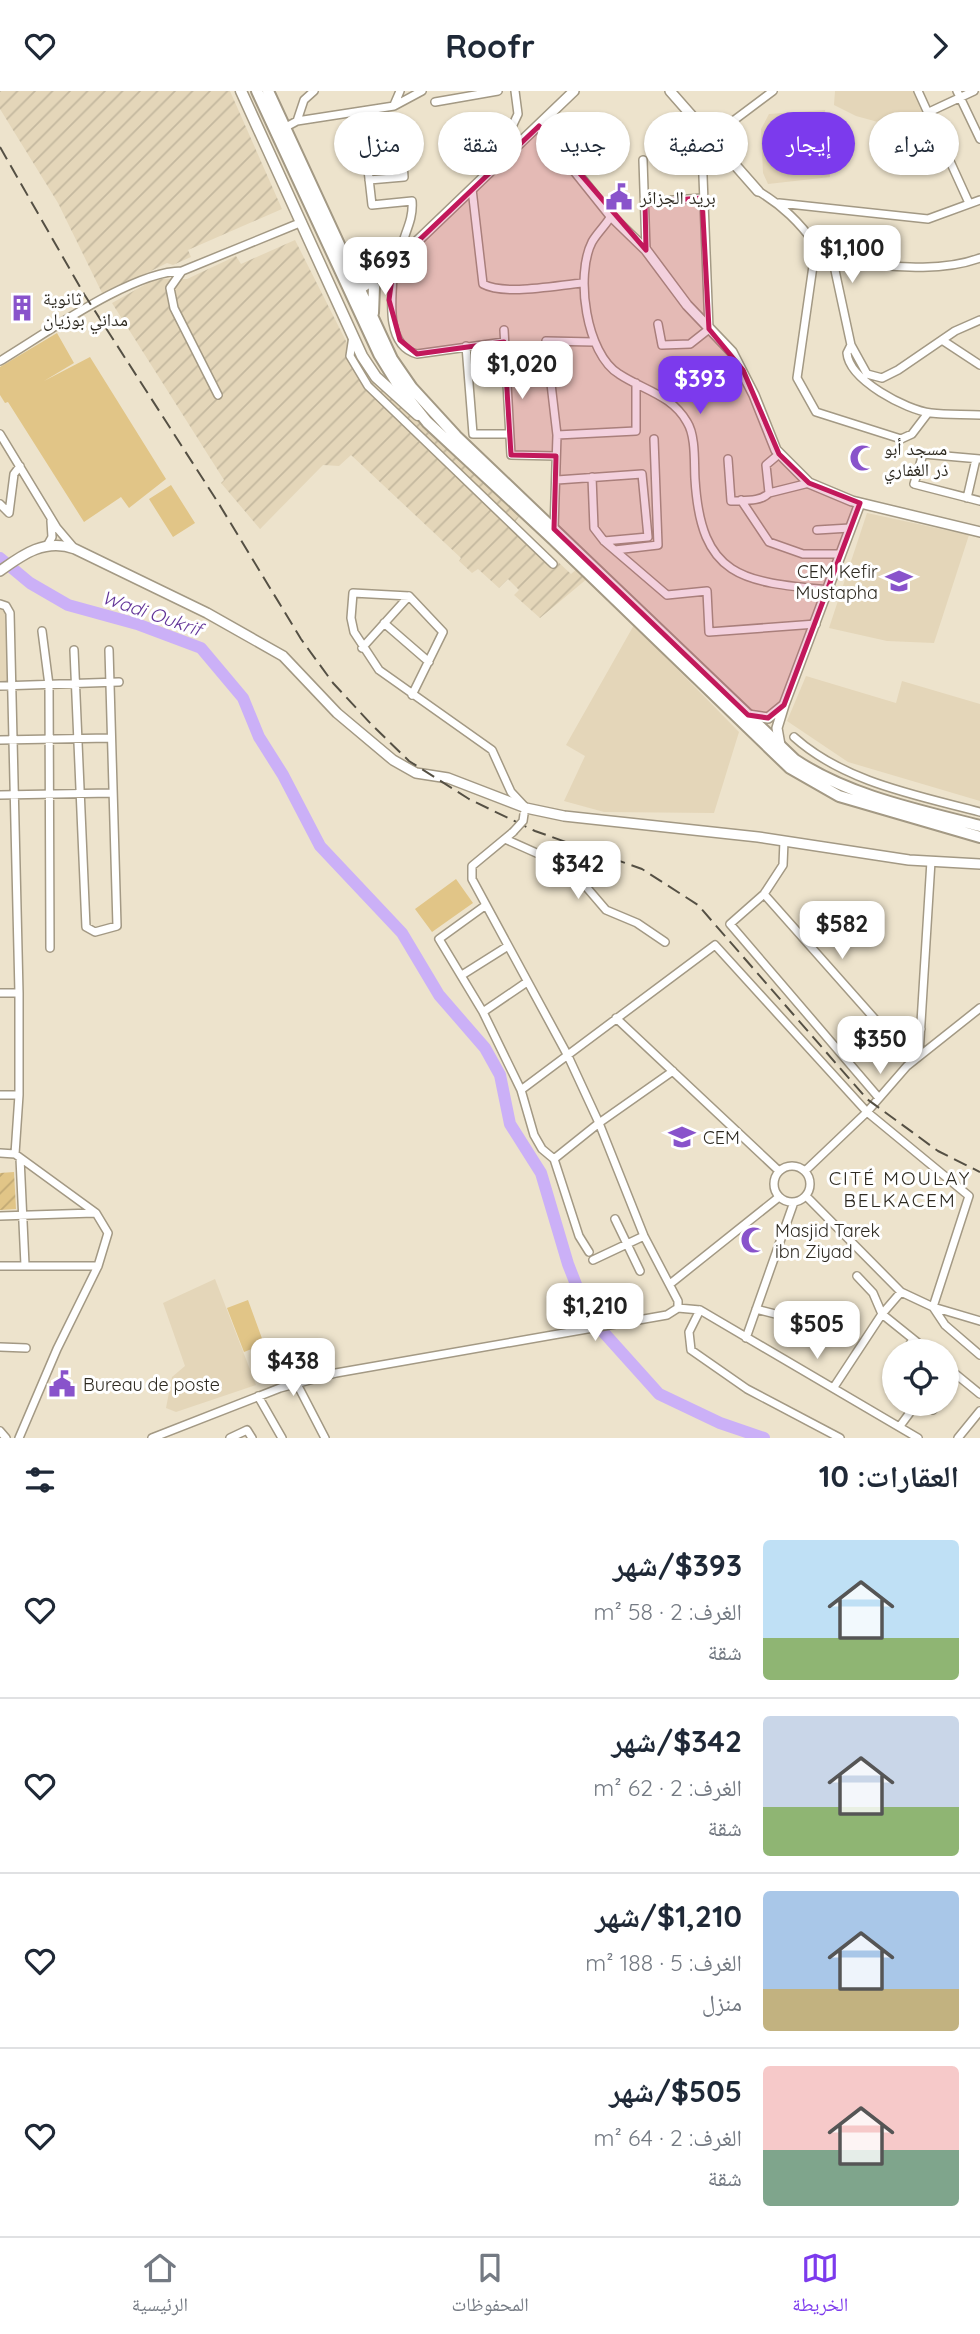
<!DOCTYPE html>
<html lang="ar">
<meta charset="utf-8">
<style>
body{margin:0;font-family:Quicksand,"Noto Naskh Arabic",sans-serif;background:#f6f6f7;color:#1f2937;direction:rtl;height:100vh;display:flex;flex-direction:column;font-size:26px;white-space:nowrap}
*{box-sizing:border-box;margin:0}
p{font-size:23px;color:#747a83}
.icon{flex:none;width:38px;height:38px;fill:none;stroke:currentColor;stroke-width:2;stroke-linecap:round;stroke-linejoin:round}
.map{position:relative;height:1347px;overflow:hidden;direction:ltr}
.details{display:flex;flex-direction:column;background:#fff;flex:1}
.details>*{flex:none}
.hud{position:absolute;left:21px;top:21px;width:938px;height:63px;direction:rtl;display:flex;gap:14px}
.buttons{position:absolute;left:882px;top:1248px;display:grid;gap:14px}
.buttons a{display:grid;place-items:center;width:77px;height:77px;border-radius:50%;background:#fff;box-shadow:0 2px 5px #0004;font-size:35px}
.price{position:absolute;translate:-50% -60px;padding:0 16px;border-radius:14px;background:#fff;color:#222;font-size:23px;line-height:46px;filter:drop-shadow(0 2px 4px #0008)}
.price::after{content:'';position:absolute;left:50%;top:42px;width:21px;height:16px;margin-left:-10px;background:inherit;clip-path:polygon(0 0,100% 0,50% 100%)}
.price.selected{background:#7c3aed;color:#fff}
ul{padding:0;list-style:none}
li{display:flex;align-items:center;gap:21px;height:175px;padding:0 21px}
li+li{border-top:2px solid #e0e1e3}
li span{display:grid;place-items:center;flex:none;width:196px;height:140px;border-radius:7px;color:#555}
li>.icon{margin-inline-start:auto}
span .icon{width:84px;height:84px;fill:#fffc;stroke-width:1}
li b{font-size:30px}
h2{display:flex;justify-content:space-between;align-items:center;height:84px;padding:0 21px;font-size:30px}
.chip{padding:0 24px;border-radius:32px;background:#fff;box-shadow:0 2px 5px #0004;font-size:24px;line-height:63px}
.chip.selected{background:#7c3aed;color:#fff}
header{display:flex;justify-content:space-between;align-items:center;height:91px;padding:0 21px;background:#fff;font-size:32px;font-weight:800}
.tabs{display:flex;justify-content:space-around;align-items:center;height:98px;border-top:2px solid #e0e1e3;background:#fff;font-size:19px;color:#747a83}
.tabs a{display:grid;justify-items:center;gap:4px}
.tabs .selected{color:#7c3aed}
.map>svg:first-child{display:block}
</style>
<header><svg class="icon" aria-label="forward" viewBox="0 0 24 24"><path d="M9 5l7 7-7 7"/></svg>Roofr<svg class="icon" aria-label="heart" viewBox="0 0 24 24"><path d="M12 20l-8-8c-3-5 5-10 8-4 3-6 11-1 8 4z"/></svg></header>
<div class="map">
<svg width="980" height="1347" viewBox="0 0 980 1347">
<defs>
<pattern id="industrial-furrows" width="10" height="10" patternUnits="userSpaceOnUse" patternTransform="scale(1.75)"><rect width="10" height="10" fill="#e4d6b9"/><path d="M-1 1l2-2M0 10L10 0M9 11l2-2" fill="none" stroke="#c4b89f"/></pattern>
<pattern id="garden-furrows" width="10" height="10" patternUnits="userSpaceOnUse" patternTransform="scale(1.75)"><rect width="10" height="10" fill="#e1c587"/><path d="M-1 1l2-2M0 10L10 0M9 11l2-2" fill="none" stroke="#c1a974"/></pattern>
</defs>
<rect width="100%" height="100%" fill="#ede3cc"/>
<path fill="#e4d6b9" d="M 835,0 L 913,0 L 931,30 L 929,45 L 856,25 L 834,14 Z
M 825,19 L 830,86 L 768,93 L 763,82 L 761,38 L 769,23 Z
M 867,422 L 969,444 L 934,552 L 887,550 L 829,537 Z
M 0,515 L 8,515 L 9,590 L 0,591 Z
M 634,534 L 739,641 L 714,722 L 604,721 L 564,710 L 585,665 L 566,654 Z
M 806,585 L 896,612 L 902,590 L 980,613 L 980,710 L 848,671 L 787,630 Z
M 215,1188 L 256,1294 L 176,1321 L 166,1317 L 172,1286 L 185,1275 L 163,1212 Z"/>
<path fill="url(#industrial-furrows)" d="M 0,0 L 230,0 L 282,118 L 188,159 L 191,166 L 173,174 L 167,172 L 103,204 L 58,112 L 0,18 Z
M 295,149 L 348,254 L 359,267 L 398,310 L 521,423 L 515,431 L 571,483 L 578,477 L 588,487 L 540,527 L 514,504 L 519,499 L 508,488 L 499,497 L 478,478 L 472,482 L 459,470 L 461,467 L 351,364 L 339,375 L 323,374 L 260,438 L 221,392 L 224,389 L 112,212 L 155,188 L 187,188 L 236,165 L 241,173 Z"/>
<path fill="#e1c587" d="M 57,242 L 74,272 L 44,290 L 90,266 L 166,388 L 129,417 L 121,406 L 84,431 L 8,311 L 5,312 L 0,304 L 0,276 Z
M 171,394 L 195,432 L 173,446 L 149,408 Z
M 456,788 L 473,812 L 432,841 L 415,818 Z
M 248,1209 L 264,1253 L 244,1261 L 227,1217 Z"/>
<path fill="url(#garden-furrows)" d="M 14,1081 L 16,1118 L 0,1119 L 0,1082 Z"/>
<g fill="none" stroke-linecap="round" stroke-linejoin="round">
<path stroke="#cbb0f7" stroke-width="12" d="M 0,467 L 30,492 L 68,514 L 137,533 L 201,557 L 243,607 L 259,646 L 283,684 L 320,755 L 402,842 L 439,904 L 485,957 L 500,984 L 510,1033 L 541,1082 L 568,1173 L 588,1224 L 659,1303 L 720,1332 L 764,1347"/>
<g stroke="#a39984" stroke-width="10">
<path id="minor" d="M 918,0 L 969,112
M 957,0 L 980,48
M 435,11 L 498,0
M 394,14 L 400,0
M 929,21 L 974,0
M 297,30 L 304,9 L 314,0
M 286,36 L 297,30 L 394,15 L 422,0
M 502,57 L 518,23 L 515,0
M 455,60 L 515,56
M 643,69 L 646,159
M 369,89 L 404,86 L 401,45 L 387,46 L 366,61 L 372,114 L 412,110 C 414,133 400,147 400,167
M 472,98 L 483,193 C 505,205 558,194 583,192
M 758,100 C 783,115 799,131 816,154 L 797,287 L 816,321 L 901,348 L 912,343 L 928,322
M 645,111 L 702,107
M 779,112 L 928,128 L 980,109
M 611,125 C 606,134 597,142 592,151 C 575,184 586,263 619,283 C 643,299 672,304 687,331 C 696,345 694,372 695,388 C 701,487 742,491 829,499
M 816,154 L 833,170 L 851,254 L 867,283 L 882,287 L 898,279 L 955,240 L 980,229
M 833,170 C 881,173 933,184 980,167
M 394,173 C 393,198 382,254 417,263 L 504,251
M 658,233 L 662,254 L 690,253 L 709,238 L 702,60 L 709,48 L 773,0
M 504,239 L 511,364 L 556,365
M 353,245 L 350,265 L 368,295 L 553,473
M 942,249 L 980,274
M 851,254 L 847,262 C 849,289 906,319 931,322 C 947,324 964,323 980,324
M 466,255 L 473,343 L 509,343
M 0,270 C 45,243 132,180 182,180
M 218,304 L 174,217 L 170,197 L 182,180 L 302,131
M 0,343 L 57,437 L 74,457
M 557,344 L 636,340 L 636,292
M 728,368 L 731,410 C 743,409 761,411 769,402 L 766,374 L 779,363
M 980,368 L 923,363 L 914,393 L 980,410
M 592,386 L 594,437 L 604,450 L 667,504 L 707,500 L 709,541 L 816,533
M 557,389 L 642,383 L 648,446 L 604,450
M 769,402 L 809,392
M 967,407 L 976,368
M 741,409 L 769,451 L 803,463 L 840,463
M 0,413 L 9,422 L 14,383 L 20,375
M 554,439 L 557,344 L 546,250 L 594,251
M 817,439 L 850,437
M 47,455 L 52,446 L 51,430
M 615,459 L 658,454 L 654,348
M 0,513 L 6,515 L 10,522 L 19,902 L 19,1004 L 15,1063
M 384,532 L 429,571
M 42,540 L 49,594 L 50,857
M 362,557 L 409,505
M 74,559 L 86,836 L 95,841 L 117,835 L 109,559
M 0,595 L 119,591
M 412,604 L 443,541 L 409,505 L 353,502 L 351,527 L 354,541 L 379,579 L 492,659 L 511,701 L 525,716
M 794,646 C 844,691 916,704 980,721
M 0,649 L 110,647
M 0,704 L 112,702
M 513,741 L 472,775 L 472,788 L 568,965 L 599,1032 L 644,1145 L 678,1210 L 678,1217
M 505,748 L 570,777 L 606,819 L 637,832 L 665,851
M 784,750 L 783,774 L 764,803 L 730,833 L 879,1007
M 764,803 L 881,935 L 921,938
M 486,814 L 439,848 L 483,921 L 521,999 L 534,1044 L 542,1058 L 554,1068 L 579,1145 L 589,1161
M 462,884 L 508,855
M 0,902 L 19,902
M 483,921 L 527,891
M 616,927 L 779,1080
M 919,964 L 931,770
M 521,999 L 715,854 L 867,1021 L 969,1105 L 933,1216 L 945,1234 L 980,1264
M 0,1004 L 19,1004
M 0,1062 L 15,1063 L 96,1122 L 108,1142 L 98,1175 L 57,1258 L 19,1347
M 20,1067 L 25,1174
M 554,1068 L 599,1032 L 673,980
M774 1093a18 18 0 1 1 36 0a18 18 0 1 1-36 0Z
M 805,1080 L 867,1021 L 907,975 L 980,917
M 806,1105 L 901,1201 L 933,1216 L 980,1230
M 0,1125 L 94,1122
M 615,1128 L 640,1180
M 593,1169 L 644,1145
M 0,1175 L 98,1175
M 857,1185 L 873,1202 L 882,1223 L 928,1260
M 670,1193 L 779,1106
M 756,1218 L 791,1227 L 817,1245
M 700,1219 L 689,1241 L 691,1259 L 747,1298 L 840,1347
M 746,1247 L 794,1111
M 0,1256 L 26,1257
M 906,1260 L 913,1248
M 947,1276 L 980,1303
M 894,1277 L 891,1282 L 894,1284
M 296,1291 L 325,1347
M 834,1296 L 882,1223 L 901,1201
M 258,1305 L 282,1347
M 923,1312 L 933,1319
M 900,1335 L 917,1312
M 0,1340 L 6,1347
M 152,1347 L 280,1297 L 336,1282 L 667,1224 L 678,1217 L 700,1219 L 918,1347
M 230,1347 L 247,1339 L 252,1347
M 958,1347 L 980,1320"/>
</g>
<g stroke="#a39984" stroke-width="12">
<path id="tertiary" d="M 670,0 L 758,100
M 539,35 L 611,125 L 646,159 L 687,214 L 732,261 L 754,304 L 776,359 L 809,392 L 852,410 L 980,441
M 354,202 L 384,182 L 574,0
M 0,480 C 23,463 46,447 75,458 L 207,522 L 283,565 L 337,622 L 393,669 L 416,682 L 448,687 L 526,717 L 564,725 L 758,746 L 909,769 L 980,773
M 784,614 L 860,412
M 748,624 L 768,627 L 784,614 L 777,637 L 780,654"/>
</g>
<g stroke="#a39984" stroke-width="13">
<path id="secondary" d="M 241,0 L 362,265 L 376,286 L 418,324"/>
</g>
<g stroke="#a39984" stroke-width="14">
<path id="primary" d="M 257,0 L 379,263 L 400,297 L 427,331 L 553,448 L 790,677 L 839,705 L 980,746
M 268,0 L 392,268 L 412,297 L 456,345 L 795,669 C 849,705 918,719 980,735
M 352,183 L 372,189
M 373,222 L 374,196"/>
</g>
<use href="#minor" stroke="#fff" stroke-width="7"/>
<use href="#tertiary" stroke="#fff" stroke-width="9"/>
<use href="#secondary" stroke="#fff" stroke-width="10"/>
<use href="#primary" stroke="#fff" stroke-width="10"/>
<path stroke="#555044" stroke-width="2" stroke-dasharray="14 7" stroke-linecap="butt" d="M 0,56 L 84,203 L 219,413 L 301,548 L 333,592 L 372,634 L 409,670 L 469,708 L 535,740 L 642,778 L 698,814 L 867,1008 L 938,1060 L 980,1081"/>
<g stroke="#a39984" stroke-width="10" stroke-linecap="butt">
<path id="minor-bridge" d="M 513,741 L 523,730 L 524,723"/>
</g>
<use href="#minor-bridge" stroke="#fff" stroke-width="7"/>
</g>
<path fill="#c2185b" fill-opacity="0.2" stroke="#c2185b" stroke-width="5" stroke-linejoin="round" d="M 539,35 L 646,159 L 645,111 L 702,107 L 709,238 L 743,279 L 779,363 L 809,392 L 860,412 L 784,614 L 768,627 L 748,624 L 554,438 L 556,365 L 511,364 L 504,251 L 417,263 L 400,249 L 389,209 L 394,173 Z"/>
<defs>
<g id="civic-bare" transform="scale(2.1)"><path d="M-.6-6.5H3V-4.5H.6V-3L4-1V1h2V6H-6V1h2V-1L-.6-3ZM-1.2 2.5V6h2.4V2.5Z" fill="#8953cb" stroke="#fff" stroke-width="2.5" paint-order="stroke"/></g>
<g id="building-bare" transform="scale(2.1)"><path d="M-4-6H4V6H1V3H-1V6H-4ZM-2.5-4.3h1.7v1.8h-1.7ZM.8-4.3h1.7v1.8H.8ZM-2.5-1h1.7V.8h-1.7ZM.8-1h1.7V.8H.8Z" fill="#8953cb" stroke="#fff" stroke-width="2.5" paint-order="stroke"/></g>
<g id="mosque-bare" transform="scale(2.1)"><path d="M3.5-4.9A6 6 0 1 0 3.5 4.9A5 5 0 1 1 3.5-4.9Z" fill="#8953cb" stroke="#fff" stroke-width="2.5" paint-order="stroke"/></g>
<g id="school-bare" transform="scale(2.1)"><path d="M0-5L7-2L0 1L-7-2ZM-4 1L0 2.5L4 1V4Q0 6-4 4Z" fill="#8953cb" stroke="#fff" stroke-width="2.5" paint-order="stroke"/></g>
</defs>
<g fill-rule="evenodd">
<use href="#civic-bare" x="619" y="106"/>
<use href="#building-bare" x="22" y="217"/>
<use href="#mosque-bare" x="863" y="367"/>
<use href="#school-bare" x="899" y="490"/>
<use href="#school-bare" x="682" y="1046"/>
<use href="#mosque-bare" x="754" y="1149"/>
<use href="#civic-bare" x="62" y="1293"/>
</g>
<g text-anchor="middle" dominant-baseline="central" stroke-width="6" stroke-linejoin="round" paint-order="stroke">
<g font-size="18" fill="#2e2a21" stroke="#fff" text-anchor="start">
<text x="640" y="106">بريد الجزائر</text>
<text x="43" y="207">ثانوية<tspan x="43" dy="21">مداني بوزيان</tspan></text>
<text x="884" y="357">مسجد أبو<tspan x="884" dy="21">ذر الغفاري</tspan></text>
<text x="878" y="480" text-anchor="end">CEM Kefir<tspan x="878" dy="21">Mustapha</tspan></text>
<text x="703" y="1046">CEM</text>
<text x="775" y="1139">Masjid Tarek<tspan x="775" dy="21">ibn Ziyad</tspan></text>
<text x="83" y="1293">Bureau de poste</text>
</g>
<g font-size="19" font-style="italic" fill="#623498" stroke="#fff">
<text transform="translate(152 522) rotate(19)">Wadi Oukrif</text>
</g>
<g font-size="19" letter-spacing="2" fill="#2e2a21" stroke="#fff">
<text x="900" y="1087">CITÉ MOULAY<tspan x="900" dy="22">BELKACEM</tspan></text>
</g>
</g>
</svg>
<div class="buttons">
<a><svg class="icon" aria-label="locate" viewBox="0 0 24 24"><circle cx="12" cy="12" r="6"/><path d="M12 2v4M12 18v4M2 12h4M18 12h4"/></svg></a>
</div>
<b class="price" style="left:852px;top:194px">$1,100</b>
<b class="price" style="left:385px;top:206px">$693</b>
<b class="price" style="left:522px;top:310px">$1,020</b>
<b class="price selected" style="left:700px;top:325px">$393</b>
<b class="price" style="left:578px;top:810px">$342</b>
<b class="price" style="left:842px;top:870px">$582</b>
<b class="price" style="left:880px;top:985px">$350</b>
<b class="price" style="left:595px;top:1252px">$1,210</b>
<b class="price" style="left:817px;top:1270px">$505</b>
<b class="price" style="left:293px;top:1307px">$438</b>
<div class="hud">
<a class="chip">شراء</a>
<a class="chip selected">إيجار</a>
<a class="chip">تصفية</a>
<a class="chip">جديد</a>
<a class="chip">شقة</a>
<a class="chip">منزل</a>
</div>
</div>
<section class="details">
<h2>العقارات: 10<svg class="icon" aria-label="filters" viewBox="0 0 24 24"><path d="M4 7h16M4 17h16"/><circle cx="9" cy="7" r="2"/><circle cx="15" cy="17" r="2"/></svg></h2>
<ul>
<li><span style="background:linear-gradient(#bfe0f5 70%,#8fb573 0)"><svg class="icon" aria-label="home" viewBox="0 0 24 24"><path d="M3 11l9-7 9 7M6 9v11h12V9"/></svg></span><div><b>$393/شهر</b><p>الغرف: 2 · 58 m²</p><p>شقة</p></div><svg class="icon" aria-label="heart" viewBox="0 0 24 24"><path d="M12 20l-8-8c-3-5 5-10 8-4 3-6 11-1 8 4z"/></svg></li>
<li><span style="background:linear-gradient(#c9d6e8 65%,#8fb573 0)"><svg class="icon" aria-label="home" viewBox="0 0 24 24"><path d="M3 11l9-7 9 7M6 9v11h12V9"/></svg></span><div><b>$342/شهر</b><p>الغرف: 2 · 62 m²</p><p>شقة</p></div><svg class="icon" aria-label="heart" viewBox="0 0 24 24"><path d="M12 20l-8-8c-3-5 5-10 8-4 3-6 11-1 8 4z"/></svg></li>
<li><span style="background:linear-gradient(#a9c7e8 70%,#c2b280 0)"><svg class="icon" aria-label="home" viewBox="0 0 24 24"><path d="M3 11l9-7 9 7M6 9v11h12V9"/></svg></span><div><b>$1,210/شهر</b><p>الغرف: 5 · 188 m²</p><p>منزل</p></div><svg class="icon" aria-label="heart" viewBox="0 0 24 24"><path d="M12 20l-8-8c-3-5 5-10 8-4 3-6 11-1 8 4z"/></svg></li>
<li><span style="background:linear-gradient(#f6c9c9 60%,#7fa58c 0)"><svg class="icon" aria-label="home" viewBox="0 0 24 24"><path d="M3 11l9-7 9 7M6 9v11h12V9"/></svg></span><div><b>$505/شهر</b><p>الغرف: 2 · 64 m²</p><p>شقة</p></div><svg class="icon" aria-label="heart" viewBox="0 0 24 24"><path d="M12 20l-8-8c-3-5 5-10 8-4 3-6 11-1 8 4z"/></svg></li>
</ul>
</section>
<nav class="tabs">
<a class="selected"><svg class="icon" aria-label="map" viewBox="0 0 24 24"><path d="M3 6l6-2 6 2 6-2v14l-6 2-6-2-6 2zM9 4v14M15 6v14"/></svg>الخريطة</a>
<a><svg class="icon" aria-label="saved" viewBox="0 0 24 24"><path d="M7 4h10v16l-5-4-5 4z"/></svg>المحفوظات</a>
<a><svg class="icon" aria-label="home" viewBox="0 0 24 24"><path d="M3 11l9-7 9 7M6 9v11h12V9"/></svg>الرئيسية</a>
</nav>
